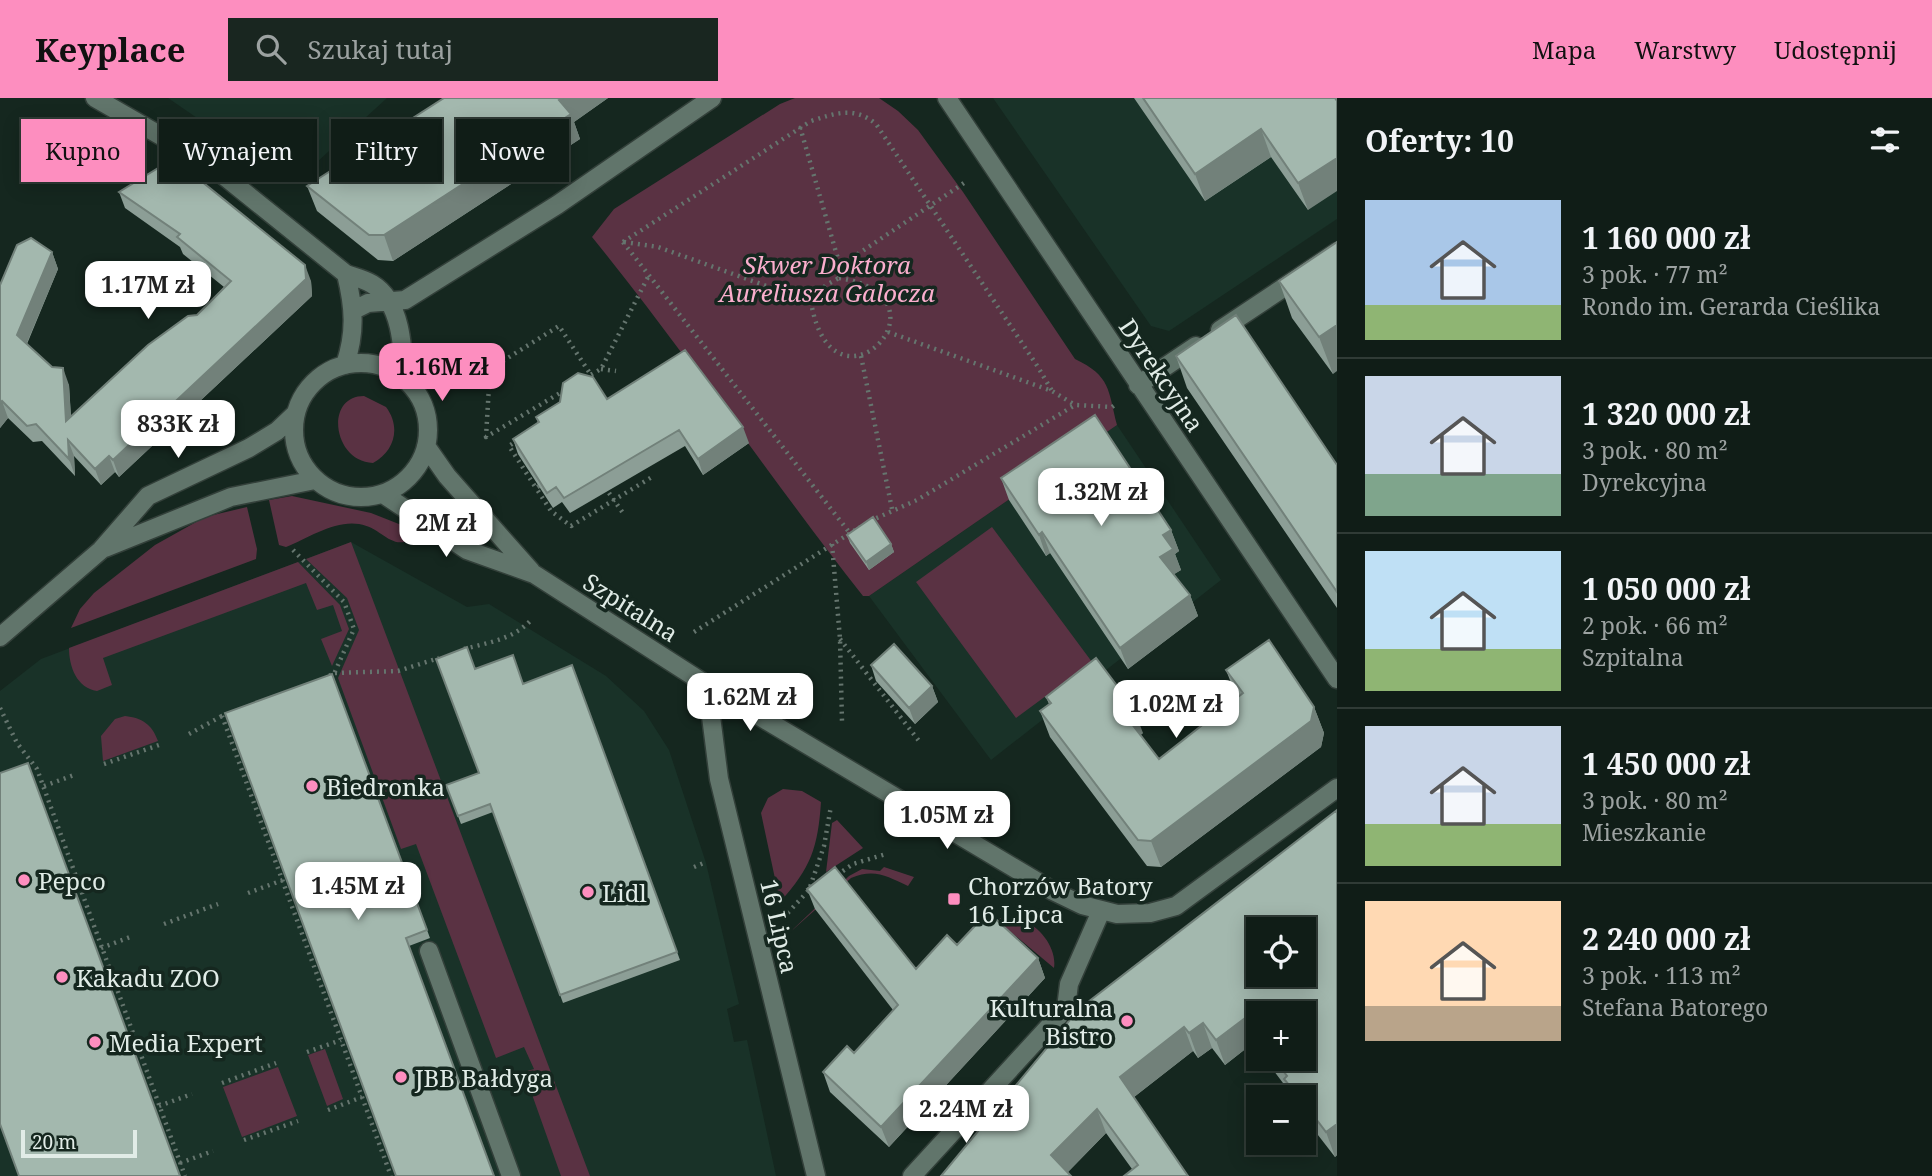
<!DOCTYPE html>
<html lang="pl">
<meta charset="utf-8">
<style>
body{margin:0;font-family:"Noto Serif",serif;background:#192620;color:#f1f3f6;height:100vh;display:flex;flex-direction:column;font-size:26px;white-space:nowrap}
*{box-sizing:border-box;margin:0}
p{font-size:23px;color:#9ca2a1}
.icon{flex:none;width:38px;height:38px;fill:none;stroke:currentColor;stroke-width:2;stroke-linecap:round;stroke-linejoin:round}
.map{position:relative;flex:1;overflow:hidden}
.drawer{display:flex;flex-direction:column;background:#101d17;width:595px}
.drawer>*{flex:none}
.banner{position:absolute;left:21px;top:21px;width:665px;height:63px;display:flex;gap:14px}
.fabs{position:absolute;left:1246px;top:819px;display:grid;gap:14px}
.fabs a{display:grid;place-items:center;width:70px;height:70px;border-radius:0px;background:#101d17;box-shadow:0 4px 18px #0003,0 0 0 2px #303b36;font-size:35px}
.scale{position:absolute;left:21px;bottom:18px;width:116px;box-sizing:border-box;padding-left:7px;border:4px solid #e1ece7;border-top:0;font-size:19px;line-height:24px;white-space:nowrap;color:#e1ece7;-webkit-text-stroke:5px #15271f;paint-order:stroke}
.price{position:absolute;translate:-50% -60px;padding:0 16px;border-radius:14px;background:#fff;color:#222;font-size:23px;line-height:46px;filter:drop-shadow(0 2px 4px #0008)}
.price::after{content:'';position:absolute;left:50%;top:42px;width:21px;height:16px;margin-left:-10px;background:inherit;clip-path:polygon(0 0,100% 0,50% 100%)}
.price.current{background:#fd8ebf;color:#111}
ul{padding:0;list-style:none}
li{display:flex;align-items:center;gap:21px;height:175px;padding:0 28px}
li+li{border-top:2px solid #303b36}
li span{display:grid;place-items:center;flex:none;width:196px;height:140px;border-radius:0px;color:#555}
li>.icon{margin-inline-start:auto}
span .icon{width:84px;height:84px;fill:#fffc;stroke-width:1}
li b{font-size:30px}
h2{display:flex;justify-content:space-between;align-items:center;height:84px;padding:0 28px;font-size:30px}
.pill{padding:0 24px;border-radius:0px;background:#101d17;box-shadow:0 4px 18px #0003,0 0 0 2px #303b36;font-size:24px;line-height:63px}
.pill.current{background:#fd8ebf;color:#111}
header{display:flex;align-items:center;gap:42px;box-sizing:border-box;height:98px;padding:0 35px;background:#fd8ebf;color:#111}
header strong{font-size:33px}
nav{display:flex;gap:38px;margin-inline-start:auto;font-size:24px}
.search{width:490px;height:63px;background:#192620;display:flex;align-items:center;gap:18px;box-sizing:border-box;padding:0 24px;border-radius:0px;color:#9ca2a1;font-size:26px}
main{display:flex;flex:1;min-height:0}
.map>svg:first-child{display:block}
</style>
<header>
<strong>Keyplace</strong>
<div class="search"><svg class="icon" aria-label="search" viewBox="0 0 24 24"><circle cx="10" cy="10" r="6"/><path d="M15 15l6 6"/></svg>Szukaj tutaj</div>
<nav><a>Mapa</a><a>Warstwy</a><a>Udostępnij</a></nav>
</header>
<main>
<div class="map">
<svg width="1337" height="1078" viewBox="0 0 1337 1078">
<rect width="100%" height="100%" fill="#15271f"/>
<path fill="#193228" d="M 168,0 L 387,0 L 293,86 Z
M 993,0 L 1337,0 L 1337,121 L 1169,233 L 1151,228 Z
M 1117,327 L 1221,482 L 991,662 L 869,498 Z
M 351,444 L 467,509 L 489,506 L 606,578 L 644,613 L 669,652 L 706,765 L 739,906 L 727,911 L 734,944 L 747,942 L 776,1078 L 0,1078 L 0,593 L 41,561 Z"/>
<path fill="#5a3243" d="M 795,0 L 879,0 L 898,13 L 918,32 L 963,94 L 1075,261 C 1111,278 1108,292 1117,327 L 869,498 L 863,498 C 770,380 687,256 592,139 L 614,111 L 780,6 Z
M 364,298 L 386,309 C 401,329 395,353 373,365 C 333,364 324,298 364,298 Z
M 292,398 L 371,415 L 404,428 L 419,437 C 391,457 385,430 359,426 C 335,422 308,440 286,449 L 279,447 L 269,402 Z
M 247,409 L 257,451 L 256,461 L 71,530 L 80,511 L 94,495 L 155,447 L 205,419 Z
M 992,429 L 1092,564 L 1016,620 L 916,484 Z
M 351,444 L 590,1078 L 561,1078 L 524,974 L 534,971 L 524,949 L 496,960 L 416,746 L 401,751 L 338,580 L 359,532 L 347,500 L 306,461 Z
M 298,464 L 340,507 L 349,531 L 332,568 L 321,541 L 342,533 L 333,507 L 317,512 L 306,485 L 103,560 L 112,587 L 97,593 C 77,590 69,569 69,550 Z
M 125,618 C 142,620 152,626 158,643 L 103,663 L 101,638 L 115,621 Z
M 783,691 L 802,693 L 821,704 C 818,749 811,770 780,804 L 761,715 L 768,700 Z
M 837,722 L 863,750 L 826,774 L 832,725 Z
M 884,769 L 914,779 L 908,788 C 887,778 874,770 851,780 L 788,836 L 849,778 L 862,771 L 880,773 Z
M 1000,820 C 1007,820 1016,820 1022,822 C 1041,829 1057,851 1054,870 L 999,824 Z
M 325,951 L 343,1001 L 327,1008 L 308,957 Z
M 278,969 L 297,1018 L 242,1039 L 223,989 Z"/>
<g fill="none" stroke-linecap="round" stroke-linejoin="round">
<g stroke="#33403a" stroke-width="21">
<path id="minor" d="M 95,0 L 208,65 L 346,176 C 354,179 364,181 372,186 C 402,204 403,251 404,281
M 947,0 L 1337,581
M 354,212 L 368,205 L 405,202 L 557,107 L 712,0
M 1220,232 L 1337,154
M294 332a67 67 0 1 1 134 0a67 67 0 1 1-134 0Z
M 345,267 C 356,234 354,209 346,176
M 1138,287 L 1196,248
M 426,348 L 447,378 L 531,473
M 383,396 L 467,452 L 534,476 L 707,587 L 1053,793 L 1082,807 L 1117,816 L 1150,815 L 1176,808 L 1337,690
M 105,450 L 231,399 L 315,382
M 0,539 L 101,452 L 148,398 L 249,350 L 277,333 L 296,315
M 707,587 L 719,681 L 816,1078
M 429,853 L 511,1078
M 912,1078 L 1066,910 L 1069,886 L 1101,813"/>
</g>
<path stroke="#65756e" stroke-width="4.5" stroke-dasharray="2 5" stroke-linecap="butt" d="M 800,29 L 840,168 L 839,180
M 623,144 L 811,23 C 836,15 854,8 876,26 L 1038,269 L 1052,293
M 623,144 L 849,434
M 624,144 L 658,149 L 811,204
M 840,168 L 967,83
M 839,180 C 960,199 832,330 811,204 L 826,187 Z
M 888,234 L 1052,293 L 1075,307
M 861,258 L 892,411
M 601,271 L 616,273
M 585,280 L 601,271 L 648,179
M 565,292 L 486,339 L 490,271 L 559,228 L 591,277
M 518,342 L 509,348 L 536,390
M 539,388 L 536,390 L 551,413 L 571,428 L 652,379
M 609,395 L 623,415
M 870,423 L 917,402 L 1075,307 L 1112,309 L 1116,306
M 832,446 L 840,541 L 842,624
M 293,452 L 344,504 L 354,531 L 334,576 L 328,578
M 694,534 L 860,429
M 840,541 L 919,643
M 464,551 C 487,545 514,541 531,522
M 335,575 L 398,573 L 439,560
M 0,610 L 17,645 L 37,671 L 185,1078
M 229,616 L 222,618 L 391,1078
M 189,636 L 222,618
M 104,666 L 159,647
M 44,688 L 74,677
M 694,769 L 706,764
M 837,777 L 853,766 L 886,756
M 248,795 L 283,782
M 783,820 L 809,792 L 824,748 L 831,708
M 164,826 L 218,806
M 101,850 L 133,838
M 307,954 L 341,942
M 222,985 L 276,965
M 159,1008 L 192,996
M 328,1012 L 362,999
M 244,1042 L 298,1023
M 180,1065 L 213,1053"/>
<use href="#minor" stroke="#61756b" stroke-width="18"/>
</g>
<path fill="#8c9e96" d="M 444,0 L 608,0 L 574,24 L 580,41 L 393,163 L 378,162 L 317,113 L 307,88 Z
M 1134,0 L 1337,0 L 1308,112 L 1271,59 L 1205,103 Z
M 119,94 L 311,183 L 312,198 L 119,379 L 115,374 L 101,387 L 74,358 L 75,378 L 42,343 L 33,344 L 8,320 L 0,330 L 0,187 L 52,154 L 58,171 L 27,246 L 69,287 L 71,318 L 197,217 L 224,189 L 183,156 L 180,149 L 125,110 Z
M 1337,144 L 1333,276 L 1292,220 L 1279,183 Z
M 1176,258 L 1337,367 L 1337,510 L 1187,290 Z
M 607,301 L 749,345 L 703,377 L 685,348 L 570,415 L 562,404 L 553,410 L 518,356 L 513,341 L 538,325 L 536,319 Z
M 1001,380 L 1171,432 L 1179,453 L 1175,456 L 1181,472 L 1174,476 L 1190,497 L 1198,518 L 1128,571 L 1050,455 L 1046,458 L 1009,402 Z
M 847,437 L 891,446 L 894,454 L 869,472 L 850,445 Z
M 572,567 L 680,862 L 563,905 L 493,714 L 461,726 L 446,687 L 479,675 L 475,571 L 523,586 Z
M 871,567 L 932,588 L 938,604 L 915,626 L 876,583 Z
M 1226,572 L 1314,609 L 1324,635 L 1321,649 L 1161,769 L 1147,768 L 1050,639 L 1040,613 L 1049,606 L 1046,599 L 1143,635 L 1140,637 L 1159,661 L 1237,600 Z
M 332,576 L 430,840 L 409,848 L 225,615 Z
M 1337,712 L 1337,1057 L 1335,1059 L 1304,1019 L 1304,999 L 1291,999 L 1289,993 L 1265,961 L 1304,961 L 1258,915 L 1258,952 L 1253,945 L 1225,967 L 1212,950 L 1198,960 L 1193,953 L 1134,999 L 1188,1078 L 1132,1071 L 1106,1035 L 1068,1074 L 941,1078 Z
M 807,791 L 916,871 L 957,847 L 1038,860 L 1045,880 L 889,1049 L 830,994 L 823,974 L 854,955 L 893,912 L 815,811 Z"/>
<path fill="#72817a" d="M 563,0 L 608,0 L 574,24 L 580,41 L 393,163 L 384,137 Z
M 1261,31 L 1271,59 L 1205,103 L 1195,76 Z
M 1337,60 L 1337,93 L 1308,112 L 1298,85 Z
M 52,154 L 58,171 L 23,254 L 17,237 Z
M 305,167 L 311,183 L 312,198 L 119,379 L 113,362 Z
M 1337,227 L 1337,273 L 1333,276 L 1319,239 Z
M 63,270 L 69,287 L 72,339 L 66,323 Z
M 2,303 L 8,320 L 0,330 L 0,305 Z
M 743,329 L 749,345 L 703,377 L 698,361 Z
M 68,342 L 74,358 L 75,378 L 69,361 Z
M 109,358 L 115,374 L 101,387 L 95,371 Z
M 1171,432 L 1179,453 L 1175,456 L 1181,472 L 1168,480 L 1160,459 L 1163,437 Z
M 1042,434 L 1050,455 L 1046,458 L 1039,437 Z
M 891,446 L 894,454 L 869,472 L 866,464 Z
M 1190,497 L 1198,518 L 1128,571 L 1120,550 Z
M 932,588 L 938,604 L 915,626 L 909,610 Z
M 1133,609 L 1143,635 L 1134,643 L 1125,617 Z
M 1314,609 L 1324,635 L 1321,649 L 1161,769 L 1151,743 Z
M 1038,860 L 1045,880 L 889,1049 L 881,1029 Z
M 1244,921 L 1253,945 L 1225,967 L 1216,942 Z
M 1203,925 L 1212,950 L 1198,960 L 1189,935 Z
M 1184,929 L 1193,953 L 1129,1003 L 1120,979 Z
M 1097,1011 L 1106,1035 L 1064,1078 L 1051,1057 Z
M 1337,1026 L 1337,1057 L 1335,1059 L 1326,1034 Z"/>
<path fill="#a3b8ae" stroke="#72817a" stroke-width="2" fill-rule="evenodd" d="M 444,0 L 563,0 L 559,2 L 571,16 L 384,137 L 369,137 L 307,88 Z
M 1143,0 L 1335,0 L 1337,3 L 1337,60 L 1298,85 L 1261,31 L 1195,76 Z
M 168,64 L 180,66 L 305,167 L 306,181 L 113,362 L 109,358 L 95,371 L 68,342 L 69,361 L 36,326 L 27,328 L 2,303 L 0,305 L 0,187 L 17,147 L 31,140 L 52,154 L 17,237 L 52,269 L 63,270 L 66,323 L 148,247 L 188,218 L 197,217 L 231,183 L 177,139 L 180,136 L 119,94 Z
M 1337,144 L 1337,227 L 1319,239 L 1279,183 Z
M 1236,217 L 1337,367 L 1337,494 L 1176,258 Z
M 685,252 L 743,329 L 698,361 L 679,332 L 564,400 L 556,389 L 547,395 L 513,341 L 539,324 L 536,319 L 560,304 L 563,285 L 578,275 L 593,279 L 607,301 Z
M 1095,317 L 1171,432 L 1163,437 L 1173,451 L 1160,459 L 1190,497 L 1120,550 L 1042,434 L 1039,437 L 1001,380 Z
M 873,419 L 891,446 L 866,464 L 847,437 Z
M 1269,542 L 1314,609 L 1311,623 L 1151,743 L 1138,742 L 1040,613 L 1051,605 L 1046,599 L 1096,560 L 1133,609 L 1125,617 L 1159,661 L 1243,595 L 1226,572 Z
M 894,546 L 932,588 L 909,610 L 871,567 Z
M 467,549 L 475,571 L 513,557 L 523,586 L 572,567 L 677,854 L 560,897 L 490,706 L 458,718 L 446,687 L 479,675 L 436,561 Z
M 332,576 L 427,832 L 406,840 L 494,1078 L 396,1078 L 225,615 Z
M 28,665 L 180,1078 L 19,1078 L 0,1026 L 0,675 Z
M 1337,712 L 1337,1026 L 1326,1034 L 1304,1005 L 1304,999 L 1299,999 L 1284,981 L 1287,978 L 1274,961 L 1304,961 L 1304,915 L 1258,915 L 1258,940 L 1244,921 L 1216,942 L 1203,925 L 1189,935 L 1184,929 L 1120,979 L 1188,1078 L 1124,1078 L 1138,1067 L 1097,1011 L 1051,1057 L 1071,1078 L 941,1078 L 1079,911 ZM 1258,831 L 1304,831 L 1304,877 L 1258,877 Z
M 835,769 L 916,871 L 947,837 L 957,847 L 988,814 L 1038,860 L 881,1029 L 823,974 L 847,948 L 854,955 L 898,907 L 807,791 Z"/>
<g fill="#fd8ebf" stroke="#15271f" stroke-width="2.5">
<circle cx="312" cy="688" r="7"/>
<circle cx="24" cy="782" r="7"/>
<circle cx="588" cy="794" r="7"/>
<rect x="947" y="794" width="14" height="14" rx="3.5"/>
<circle cx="62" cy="879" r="7"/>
<circle cx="1127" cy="923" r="7"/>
<circle cx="95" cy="944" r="7"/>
<circle cx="401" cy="979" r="7"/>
</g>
<g text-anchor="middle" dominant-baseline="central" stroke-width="7" stroke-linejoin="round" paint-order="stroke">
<g font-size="24" font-style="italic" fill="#faaecd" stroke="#15271f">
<text x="827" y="166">Skwer Doktora<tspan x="827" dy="28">Aureliusza Galocza</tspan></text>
</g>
<g font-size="24" fill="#e1ece7" stroke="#15271f">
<text transform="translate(1162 277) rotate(56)">Dyrekcyjna</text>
<text transform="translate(631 509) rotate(32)">Szpitalna</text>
<text transform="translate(780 828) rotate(77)">16 Lipca</text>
</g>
<g font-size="24" fill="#e1ece7" stroke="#15271f" text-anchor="start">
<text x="326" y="688">Biedronka</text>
<text x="38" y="782">Pepco</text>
<text x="968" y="787">Chorzów Batory<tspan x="968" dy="28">16 Lipca</tspan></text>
<text x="602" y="794">Lidl</text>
<text x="76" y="879">Kakadu ZOO</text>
<text x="1113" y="909" text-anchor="end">Kulturalna<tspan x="1113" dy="28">Bistro</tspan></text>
<text x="109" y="944">Media Expert</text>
<text x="415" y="979">JBB Bałdyga</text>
</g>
</g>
</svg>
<div class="fabs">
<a><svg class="icon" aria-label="locate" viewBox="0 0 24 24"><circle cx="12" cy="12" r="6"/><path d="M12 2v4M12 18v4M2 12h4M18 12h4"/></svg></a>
<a>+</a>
<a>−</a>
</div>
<div class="scale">20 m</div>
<b class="price" style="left:148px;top:223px">1.17M zł</b>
<b class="price current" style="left:442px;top:305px">1.16M zł</b>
<b class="price" style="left:178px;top:362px">833K zł</b>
<b class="price" style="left:1101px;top:430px">1.32M zł</b>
<b class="price" style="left:446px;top:461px">2M zł</b>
<b class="price" style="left:750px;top:635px">1.62M zł</b>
<b class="price" style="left:1176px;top:642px">1.02M zł</b>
<b class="price" style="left:947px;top:753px">1.05M zł</b>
<b class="price" style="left:358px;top:824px">1.45M zł</b>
<b class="price" style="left:966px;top:1047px">2.24M zł</b>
<div class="banner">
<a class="pill current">Kupno</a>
<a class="pill">Wynajem</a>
<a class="pill">Filtry</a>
<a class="pill">Nowe</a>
</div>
</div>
<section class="drawer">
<h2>Oferty: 10<svg class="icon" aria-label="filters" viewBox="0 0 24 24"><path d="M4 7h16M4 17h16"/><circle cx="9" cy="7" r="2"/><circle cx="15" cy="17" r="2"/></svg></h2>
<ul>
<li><span style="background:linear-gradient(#a9c7e8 75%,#8fb573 0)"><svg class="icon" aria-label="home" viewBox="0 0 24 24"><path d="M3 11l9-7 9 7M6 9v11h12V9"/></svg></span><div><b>1 160 000 zł</b><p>3 pok. · 77 m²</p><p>Rondo im. Gerarda Cieślika</p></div></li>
<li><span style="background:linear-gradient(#c9d6e8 70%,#7fa58c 0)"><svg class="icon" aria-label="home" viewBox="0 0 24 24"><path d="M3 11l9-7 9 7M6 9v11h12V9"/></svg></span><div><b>1 320 000 zł</b><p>3 pok. · 80 m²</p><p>Dyrekcyjna</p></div></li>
<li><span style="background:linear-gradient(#bfe0f5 70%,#8fb573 0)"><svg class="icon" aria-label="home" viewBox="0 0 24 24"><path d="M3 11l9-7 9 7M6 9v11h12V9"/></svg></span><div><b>1 050 000 zł</b><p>2 pok. · 66 m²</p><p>Szpitalna</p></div></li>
<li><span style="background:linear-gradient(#c9d6e8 70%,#8fb573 0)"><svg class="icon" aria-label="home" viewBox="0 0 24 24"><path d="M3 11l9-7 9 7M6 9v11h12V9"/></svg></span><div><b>1 450 000 zł</b><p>3 pok. · 80 m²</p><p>Mieszkanie</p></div></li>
<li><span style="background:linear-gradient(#ffd9b3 75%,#b9a48a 0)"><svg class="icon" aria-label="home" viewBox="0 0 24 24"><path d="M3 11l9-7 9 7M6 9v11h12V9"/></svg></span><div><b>2 240 000 zł</b><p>3 pok. · 113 m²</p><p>Stefana Batorego</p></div></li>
</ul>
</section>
</main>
